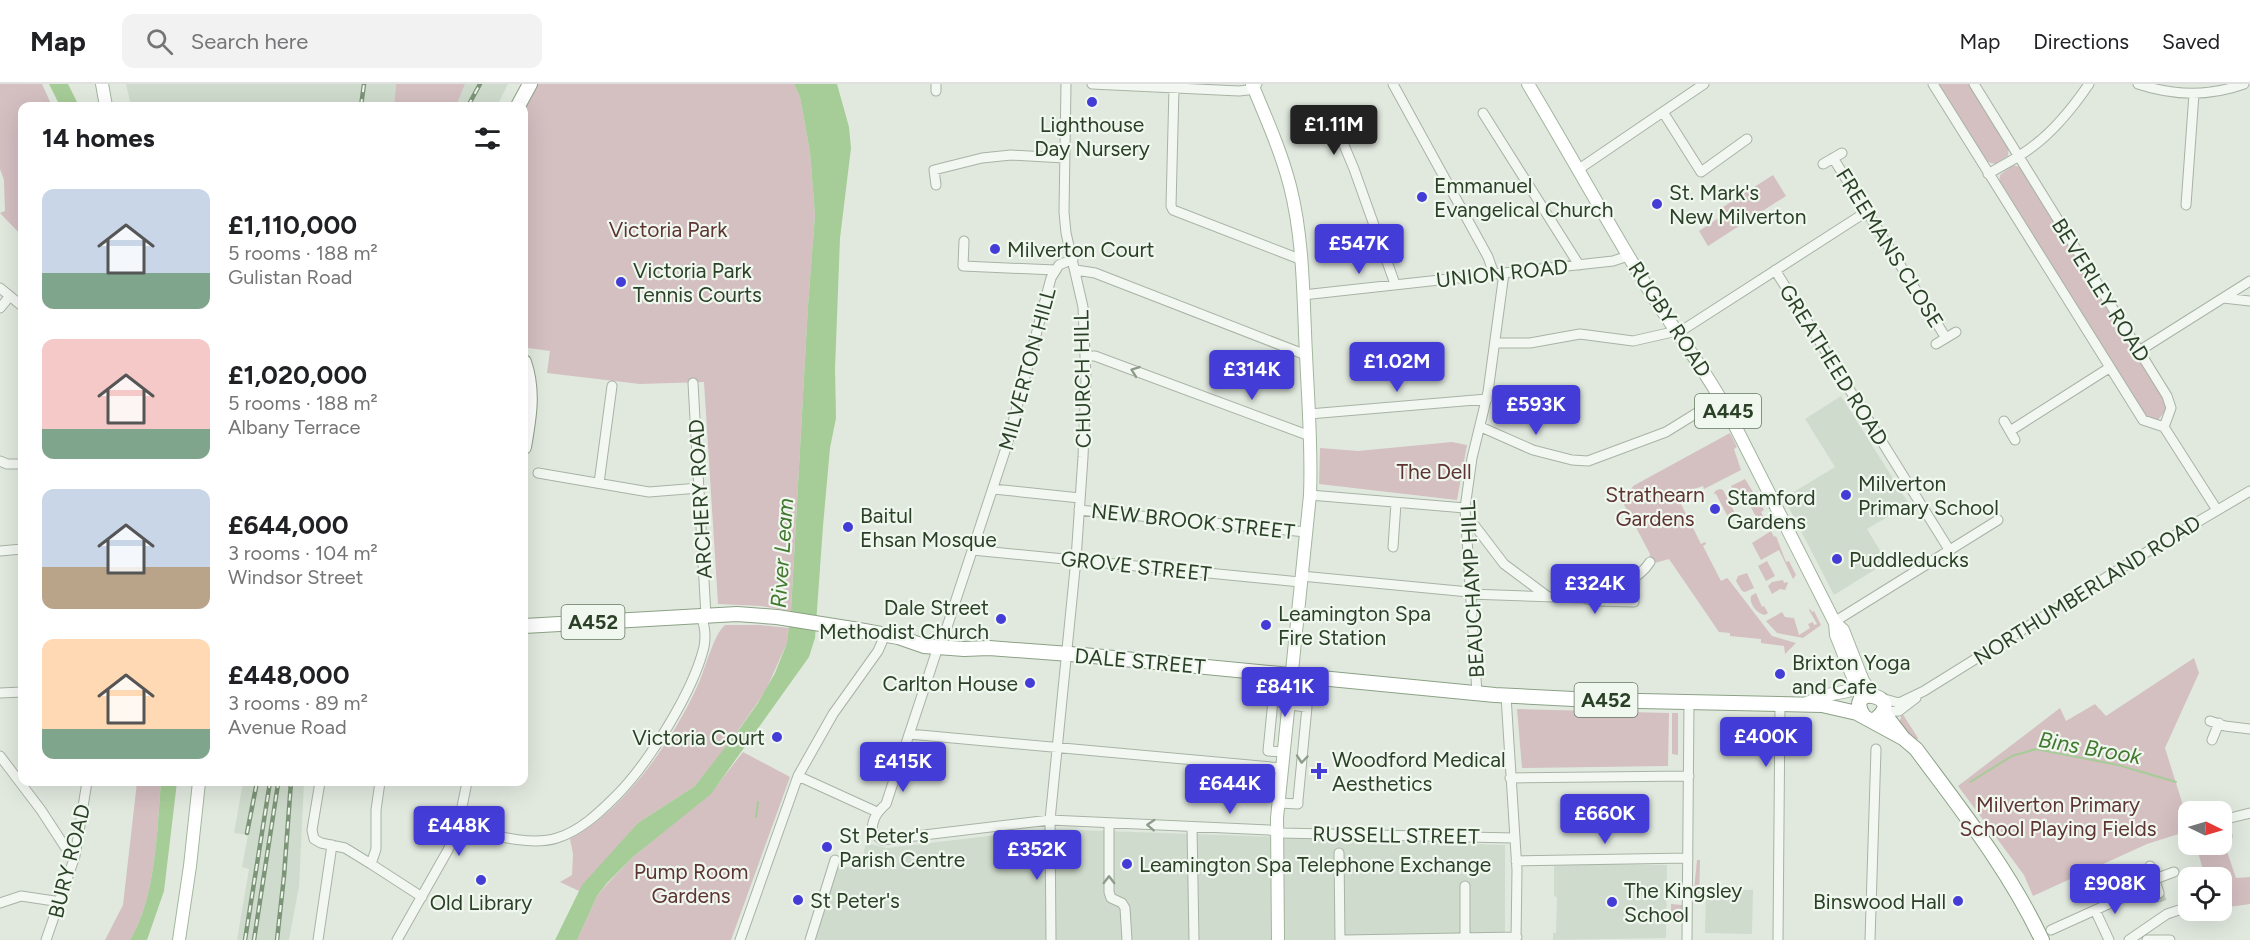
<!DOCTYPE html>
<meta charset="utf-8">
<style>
body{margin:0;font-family:Figtree,sans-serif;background:#f2f2f2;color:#202124;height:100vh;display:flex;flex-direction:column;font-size:22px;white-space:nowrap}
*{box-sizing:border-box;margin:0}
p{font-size:20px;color:#757577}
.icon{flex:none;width:33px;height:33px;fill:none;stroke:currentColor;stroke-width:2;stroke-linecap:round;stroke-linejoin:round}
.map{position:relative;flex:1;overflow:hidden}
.sheet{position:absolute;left:18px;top:18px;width:510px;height:684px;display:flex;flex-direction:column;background:#fff;border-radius:12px;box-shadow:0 6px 24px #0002}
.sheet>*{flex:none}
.needle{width:39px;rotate:95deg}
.buttons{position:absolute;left:2178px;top:717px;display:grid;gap:12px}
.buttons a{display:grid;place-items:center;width:54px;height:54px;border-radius:12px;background:#fff;box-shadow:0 6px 24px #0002;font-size:30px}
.price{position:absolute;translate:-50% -51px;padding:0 14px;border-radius:6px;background:#433cd6;color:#fff;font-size:20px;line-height:39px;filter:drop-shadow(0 2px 3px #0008)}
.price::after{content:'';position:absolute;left:50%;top:36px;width:18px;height:14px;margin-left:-9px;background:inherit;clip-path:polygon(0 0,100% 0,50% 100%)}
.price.selected{background:#222;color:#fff}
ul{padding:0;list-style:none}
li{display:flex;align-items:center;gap:18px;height:150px;padding:0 24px}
li span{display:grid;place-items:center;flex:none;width:168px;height:120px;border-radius:12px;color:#555}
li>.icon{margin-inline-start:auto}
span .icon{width:72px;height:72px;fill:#fffc;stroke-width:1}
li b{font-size:26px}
h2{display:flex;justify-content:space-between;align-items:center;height:72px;padding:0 24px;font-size:26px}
header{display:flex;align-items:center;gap:36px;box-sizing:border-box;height:84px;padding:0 30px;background:#fff;border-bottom:2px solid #e0e0e0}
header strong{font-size:28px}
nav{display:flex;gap:33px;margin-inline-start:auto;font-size:21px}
.search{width:420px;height:54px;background:#f2f2f2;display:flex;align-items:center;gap:15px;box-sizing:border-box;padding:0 21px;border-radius:12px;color:#757577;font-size:22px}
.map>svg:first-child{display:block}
</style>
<header>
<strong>Map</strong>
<div class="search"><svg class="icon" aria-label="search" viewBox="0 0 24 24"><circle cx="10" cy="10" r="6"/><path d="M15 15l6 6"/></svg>Search here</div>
<nav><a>Map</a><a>Directions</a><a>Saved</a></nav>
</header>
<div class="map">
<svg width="2250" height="856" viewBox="0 0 2250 856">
<rect width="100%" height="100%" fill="#e1e9df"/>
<path fill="#cfdbcd" d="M 126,0 L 396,0 L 394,22 L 131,22 Z
M 465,0 L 508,0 L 497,22 L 456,22 Z
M 1841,312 L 1909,420 L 1867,445 L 1887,478 L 1834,511 L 1784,414 L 1835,383 L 1805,335 Z
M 243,698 L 304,698 L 299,802 L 289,856 L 237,856 L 249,785 L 242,783 L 248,751 L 234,749 Z
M 1048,745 L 1505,761 L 1505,856 L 814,856 L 838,783 L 860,783 L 866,759 L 887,764 Z
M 1603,780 L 1667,781 L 1666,854 L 1553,856 L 1553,849 L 1556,849 L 1557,813 L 1554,812 L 1554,782 Z
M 1706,805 L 1753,806 L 1752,850 L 1705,849 Z"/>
<path fill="#d4bfc1" d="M 0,0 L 42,0 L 52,22 L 22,22 L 22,152 L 0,129 L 5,127 L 4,96 L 0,85 Z
M 396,0 L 465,0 L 456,22 L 394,22 Z
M 535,0 L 794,0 L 800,13 L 810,68 L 815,131 L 808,222 L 791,527 L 761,522 L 718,520 L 704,298 L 640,300 L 547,289 L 550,267 L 528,264 L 524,260 L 524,25 Z
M 1937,0 L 1969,0 L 2009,61 L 2008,72 L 1995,80 L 1985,77 Z
M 2013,81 L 2020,83 L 2166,319 L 2166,326 L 2158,336 L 2145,335 L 1999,98 L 2000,91 Z
M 1773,91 L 1786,112 L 1708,162 L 1699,147 L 1726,129 L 1723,123 Z
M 1730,349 L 1737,363 L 1734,365 L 1741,386 L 1704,405 L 1703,402 L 1685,408 L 1687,412 L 1679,416 L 1701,460 L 1705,458 L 1706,460 L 1703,462 L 1721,497 L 1727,494 L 1729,496 L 1772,552 L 1796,559 L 1785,570 L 1784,562 L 1761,559 L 1761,555 L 1730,552 L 1730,549 L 1719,548 L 1669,475 L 1651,480 L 1649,477 L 1650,470 L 1619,411 L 1630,408 L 1633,402 Z
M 1452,358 L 1467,361 L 1457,416 L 1319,400 L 1320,364 L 1358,367 Z
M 1745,395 L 1764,426 L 1761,428 L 1767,440 L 1754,447 L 1751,441 L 1756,433 L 1743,408 L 1734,407 L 1731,402 Z
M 1720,405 L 1723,406 L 1735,429 L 1728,433 L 1716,410 L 1714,410 L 1715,407 Z
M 1771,447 L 1774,453 L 1776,452 L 1786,478 L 1789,477 L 1796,491 L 1793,495 L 1779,466 L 1761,476 L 1752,459 Z
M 1767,477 L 1775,492 L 1766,497 L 1758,482 Z
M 1747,489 L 1754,504 L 1745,508 L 1742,507 L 1736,497 L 1738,492 Z
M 1783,496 L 1784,499 L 1787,498 L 1788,499 L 1785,506 L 1780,505 L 1772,510 L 1768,502 L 1772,498 Z
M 1756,509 L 1762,523 L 1764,522 L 1768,529 L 1765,531 C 1757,530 1749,520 1751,512 Z
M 1810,525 L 1812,528 L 1814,527 L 1821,541 L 1803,554 L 1777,549 L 1766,537 L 1782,528 L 1785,533 L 1794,534 L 1799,551 L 1810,544 L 1808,540 L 1813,538 L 1814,541 L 1817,540 L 1809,526 Z
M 725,541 L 760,541 L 789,544 L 787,559 L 765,608 L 722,669 L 695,702 L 638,739 L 579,807 L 560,798 L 572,791 L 573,770 L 570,755 C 623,728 673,656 697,603 C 705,587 713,551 725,541 Z
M 2194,574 L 2199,589 L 2165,664 L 2188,737 L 2188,747 L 2147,760 L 2033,812 L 2024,791 L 1958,702 L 2060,624 L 2066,637 L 2095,620 L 2106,632 Z
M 1517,625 L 1669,629 L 1668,682 L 1522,684 Z
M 1672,629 L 1678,629 L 1678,671 L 1672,670 Z
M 1902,629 L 1918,654 L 1916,657 L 1899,640 Z
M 743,668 L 790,693 L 731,856 L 577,856 L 597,812 L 608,799 L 634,772 L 711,709 Z
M 137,698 L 161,698 C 157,746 156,814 130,856 L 105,856 L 123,821 Z
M 2222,753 L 2236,794 L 2250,793 L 2250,820 L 2222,824 L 2222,794 L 2205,793 L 2196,761 L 2222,760 Z
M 1697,776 L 1700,776 L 1699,817 L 1693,817 Z
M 1671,820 L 1682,821 L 1682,835 L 1676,834 L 1675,838 L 1671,838 Z"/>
<path fill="#a6cc97" d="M 49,0 L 68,0 L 79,22 L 60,22 Z
M 794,0 L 837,0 L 849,43 L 851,64 L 840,154 L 835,285 L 836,334 L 830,364 L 823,442 L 815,554 L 809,573 L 711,710 L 634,772 L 607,799 L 597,812 L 577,856 L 555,856 L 582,801 L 602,779 L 638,739 L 695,702 L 738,647 L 758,619 L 775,589 L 787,559 L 791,527 L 808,222 L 815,131 L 810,68 L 800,13 Z
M 161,698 L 177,698 L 164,807 L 147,856 L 130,856 C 156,814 157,746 161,698 Z"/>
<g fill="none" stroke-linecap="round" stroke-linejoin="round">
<path stroke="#a6cc97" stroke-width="2" d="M 1970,698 L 2012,672 L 2036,665 L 2118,681 L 2176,698
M 756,733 L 758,718"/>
<path stroke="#bdc7ba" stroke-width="9" stroke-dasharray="9 4.5" stroke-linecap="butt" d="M 2159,809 L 2163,820"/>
<g stroke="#a7b3a4" stroke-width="11">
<path id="minor" d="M 936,0 L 936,7
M 1092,0 L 1239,7 L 1248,6 L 1257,0
M 1393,0 L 1488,173 L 1494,190
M 1933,0 L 2143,336 L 2164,343 L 2217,426
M 1974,0 L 2167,312 L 2171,324 L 2164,343
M 2138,0 C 2174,12 2208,13 2244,0
M 1174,4 L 1171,122 L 1173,126 L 1302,176
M 1663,28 L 1701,88 L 1747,55
M 1483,29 L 1579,181
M 1339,49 L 1354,85 L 1395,200
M 1833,74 L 1946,254
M 1823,80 L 1842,69
M 1579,85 L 1704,0
M 1988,90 C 2003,81 2019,73 2032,63 C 2054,47 2074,22 2089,0
M 936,101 L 934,86 L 982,74 L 1011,71 L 1064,74
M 2186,121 L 2194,10
M 964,157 L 963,182 L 1055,186
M 1076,186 L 1095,189 L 1306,271
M 1775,186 L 1950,467
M 0,204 L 22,222
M 1303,211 L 1613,177 L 1628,172
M 2223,214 L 2250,217
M 0,224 L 10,212
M 1678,249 L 1866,128
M 1496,259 L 1530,259 L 1580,250 L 1633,257 L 1677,247
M 1936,260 L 1956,248
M 2139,267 L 2250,197
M 1086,272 L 1095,272 L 1310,352
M 693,299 L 706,532
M 1309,330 L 1487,315
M 2004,337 L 2015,356
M 1481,343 L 1533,366 L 1572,376 L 1588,377 L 1666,348 L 1721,314
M 2010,347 L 2109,284
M 0,377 L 7,380 L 22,380
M 538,389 L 649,408 L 699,404
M 599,399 L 612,302
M 993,405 L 1080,414
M 1310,411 L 1465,424
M 1079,426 L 1306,448
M 1465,440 L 1475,442 L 1504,480 L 1547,512
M 1393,463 L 1396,419
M 972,466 L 1300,498
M 0,467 L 22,465
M 1301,492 L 1469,508
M 1469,510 L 1584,514 L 1595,517 L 1634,518 L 1635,492
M 1584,514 C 1606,507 1637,499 1650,478
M 1834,538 L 1998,436
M 943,555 L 1007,361 L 1051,194 L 1059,181 L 1073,175
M 938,563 L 886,720 C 876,729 872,736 872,748 L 882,756 L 1050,736 L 1269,746 L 1281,749 L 1514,754
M 0,609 L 22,608
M 1477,609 L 1465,424 L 1472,374 L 1488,308 L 1504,189
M 1506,612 L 1517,786 L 1516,856
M 1881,614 L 1899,619 L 1924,607 L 2155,463 L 2250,407
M 1883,628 L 1899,627 L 1916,614
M 2210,637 L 2225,642 L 2250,645
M 909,650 L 1282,684
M 2212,656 L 2219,639
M 1284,668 L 1268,667 L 1274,606 L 1290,608
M 0,672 L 41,726 L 69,769 L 75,772
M 798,692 L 877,728
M 1510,694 L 1689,692
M 320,698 L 312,746 L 314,755 L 321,759 L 345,764 L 371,780
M 380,698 L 376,726 L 376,765 L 371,780 L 422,813
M 1279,719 L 1298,720 L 1298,716 L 1307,623 L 1289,621
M 2223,735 L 2227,752
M 2222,736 L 2250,729
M 1109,740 L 1109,808 L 1111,814 L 1122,819 L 1125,824 L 1127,856
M 458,743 C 486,749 529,763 557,754 C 580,747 599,729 616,712 C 648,680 693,608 704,563 C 706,552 705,542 701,532
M 1192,743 L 1194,856
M 1339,769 L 1340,856
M 1516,777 L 1688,774
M 2150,782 L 2159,809
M 2155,795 L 2174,788
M 0,819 L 21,812 L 61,818
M 2095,826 L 2109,856
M 2051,846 L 2124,813
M 1465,854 L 1465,802
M 46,856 L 75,772 L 87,698
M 318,856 L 332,761
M 397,856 L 448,766 L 458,743 L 467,698
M 740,856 L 798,692 L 833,630 L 878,567 L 885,551
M 810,856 L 835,776
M 1051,856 L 1050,736 L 1076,475 L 1083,373 L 1086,296 L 1083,223 L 1066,149 L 1064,128 L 1066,0
M 1345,856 L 1517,853
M 1687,856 L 1689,617
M 1778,856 L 1780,620
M 1870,856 L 1876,665
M 2129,856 L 2167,830 L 2188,823
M 2147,856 L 2170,856"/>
</g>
<g stroke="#a2b69d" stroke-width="14">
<path id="major" d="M 102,0 L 106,22
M 1252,0 C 1266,34 1281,67 1290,102 C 1304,157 1303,214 1306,270 C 1308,316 1312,364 1310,411 L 1277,734 L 1278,856
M 1528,0 C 1569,68 1607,138 1649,206 C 1675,248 1706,286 1729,330 L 1835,539 L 1836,551 L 1862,616
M 1835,539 L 1843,546 L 1863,597 L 1874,611
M 1805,620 L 1822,612 L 1848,607 L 1853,599
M 179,856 L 190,782 L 199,698"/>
</g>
<g stroke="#8ba185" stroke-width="16">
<path id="highway" d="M 518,22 L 530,0
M 524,278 C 534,307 529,334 524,363
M 524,542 L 737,530 L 777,533 L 859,546 L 898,553 L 924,562 L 964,565 L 989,564 L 1083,571 L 1495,611 L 1593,616 L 1822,621 L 1857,629 L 1903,654
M 1883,628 L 1903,654 L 1916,665 C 1962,727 2009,786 2042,856
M 1863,631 C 1844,600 1905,611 1877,634"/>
</g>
<use href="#minor" stroke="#f3f7f2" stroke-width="9"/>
<use href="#major" stroke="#fff" stroke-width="12"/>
<use href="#highway" stroke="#fff" stroke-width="14"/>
<g stroke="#7c9477" stroke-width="4.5">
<path id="rail" d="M 361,22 L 364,0
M 468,22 L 480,0
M 247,749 L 257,698
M 245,856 L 270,698
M 254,856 L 278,700
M 277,856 L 284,792 L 291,698"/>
</g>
<use href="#rail" stroke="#f0f7ef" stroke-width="2" stroke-dasharray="7" stroke-linecap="butt"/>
</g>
<defs><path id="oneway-chevron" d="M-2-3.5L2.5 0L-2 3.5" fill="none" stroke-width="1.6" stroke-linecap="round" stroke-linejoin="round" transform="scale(1.5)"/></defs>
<g stroke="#8f9c8c">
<use href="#oneway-chevron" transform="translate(1135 287) rotate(-160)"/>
<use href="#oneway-chevron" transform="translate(1302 675) rotate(95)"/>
<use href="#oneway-chevron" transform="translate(1151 741) rotate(-177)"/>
<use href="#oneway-chevron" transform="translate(1109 796) rotate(-90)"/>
</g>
<g fill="#433cd6" stroke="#f0f7ef" stroke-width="2">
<circle cx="1092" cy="18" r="6"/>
<circle cx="1422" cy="113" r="6"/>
<circle cx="1657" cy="120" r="6"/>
<circle cx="995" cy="165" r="6"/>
<circle cx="621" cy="198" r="6"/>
<circle cx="1846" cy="411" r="6"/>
<circle cx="1715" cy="425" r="6"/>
<circle cx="848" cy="443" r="6"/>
<circle cx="1837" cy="475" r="6"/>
<circle cx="1001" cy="535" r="6"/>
<circle cx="1266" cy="541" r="6"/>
<circle cx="1780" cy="590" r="6"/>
<circle cx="1030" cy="599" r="6"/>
<circle cx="777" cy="653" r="6"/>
<path d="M1316 678h6v6h6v6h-6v6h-6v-6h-6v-6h6z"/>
<circle cx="827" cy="763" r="6"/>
<circle cx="1127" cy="780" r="6"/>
<circle cx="481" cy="796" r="6"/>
<circle cx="798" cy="816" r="6"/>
<circle cx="1958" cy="817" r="6"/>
<circle cx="1612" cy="818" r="6"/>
</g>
<g text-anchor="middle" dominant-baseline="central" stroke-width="4.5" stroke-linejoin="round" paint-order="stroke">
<g fill="#f0f7ef" stroke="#667863" stroke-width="1.5">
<rect x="1695" y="310" width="66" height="34" rx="4.5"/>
<rect x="561.5" y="521" width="63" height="34" rx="4.5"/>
<rect x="1574.5" y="599" width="63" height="34" rx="4.5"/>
</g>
<g font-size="20" font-weight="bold" fill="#2b4127">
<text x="1728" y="327">A445</text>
<text x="593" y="538">A452</text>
<text x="1606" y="616">A452</text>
</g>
<g font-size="21" fill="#2b4127" stroke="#f0f7ef" text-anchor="start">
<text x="1092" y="40" text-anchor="middle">Lighthouse<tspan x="1092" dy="24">Day Nursery</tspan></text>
<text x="1434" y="101">Emmanuel<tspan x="1434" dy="24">Evangelical Church</tspan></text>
<text x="1669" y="108">St. Mark's<tspan x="1669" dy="24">New Milverton</tspan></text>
<text x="1007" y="165">Milverton Court</text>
<text x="633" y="186">Victoria Park<tspan x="633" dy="24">Tennis Courts</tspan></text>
<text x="1858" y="399">Milverton<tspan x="1858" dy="24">Primary School</tspan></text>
<text x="1727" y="413">Stamford<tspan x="1727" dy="24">Gardens</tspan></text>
<text x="860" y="431">Baitul<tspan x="860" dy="24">Ehsan Mosque</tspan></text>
<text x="1849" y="475">Puddleducks</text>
<text x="989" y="523" text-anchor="end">Dale Street<tspan x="989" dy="24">Methodist Church</tspan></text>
<text x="1278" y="529">Leamington Spa<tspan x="1278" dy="24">Fire Station</tspan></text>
<text x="1792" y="578">Brixton Yoga<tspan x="1792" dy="24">and Cafe</tspan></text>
<text x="1018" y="599" text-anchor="end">Carlton House</text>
<text x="765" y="653" text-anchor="end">Victoria Court</text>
<text x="1332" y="675">Woodford Medical<tspan x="1332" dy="24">Aesthetics</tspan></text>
<text x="839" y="751">St Peter's<tspan x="839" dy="24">Parish Centre</tspan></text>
<text x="1139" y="780">Leamington Spa Telephone Exchange</text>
<text x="1624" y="806">The Kingsley<tspan x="1624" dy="24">School</tspan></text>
<text x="810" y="816">St Peter's</text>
<text x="1946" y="817" text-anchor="end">Binswood Hall</text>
<text x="481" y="818" text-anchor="middle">Old Library</text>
</g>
<g font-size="21" fill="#5e3433" stroke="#f0f7ef">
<text x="668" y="145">Victoria Park</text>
<text x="1434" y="387">The Dell</text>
<text x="1655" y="410">Strathearn<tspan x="1655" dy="24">Gardens</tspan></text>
<text x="2058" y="720">Milverton Primary<tspan x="2058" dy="24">School Playing Fields</tspan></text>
<text x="691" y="787">Pump Room<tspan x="691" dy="24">Gardens</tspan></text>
</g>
<g font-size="21" fill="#2b4127" stroke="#f0f7ef">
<text transform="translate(1890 164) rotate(58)">FREEMANS CLOSE</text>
<text transform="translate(1502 189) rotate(-6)">UNION ROAD</text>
<text transform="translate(2101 206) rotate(58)">BEVERLEY ROAD</text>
<text transform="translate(1670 235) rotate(57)">RUGBY ROAD</text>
<text transform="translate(1834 281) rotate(58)">GREATHEED ROAD</text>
<text transform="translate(1027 285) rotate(-75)">MILVERTON HILL</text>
<text transform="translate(1082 295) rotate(-91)">CHURCH HILL</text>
<text transform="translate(700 415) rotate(-93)">ARCHERY ROAD</text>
<text transform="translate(1193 437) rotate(6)">NEW BROOK STREET</text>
<text transform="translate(1136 482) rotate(6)">GROVE STREET</text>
<text transform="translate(1472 505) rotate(-93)">BEAUCHAMP HILL</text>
<text transform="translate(2087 506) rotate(-32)">NORTHUMBERLAND ROAD</text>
<text transform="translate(1140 577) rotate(5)">DALE STREET</text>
<text transform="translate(1396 751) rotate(1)">RUSSELL STREET</text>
<text transform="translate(69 777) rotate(-76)">BURY ROAD</text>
</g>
<g font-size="22" font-style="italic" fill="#41782e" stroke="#f0f7ef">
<text transform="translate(782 469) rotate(-86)">River Leam</text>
<text transform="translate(2090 664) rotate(10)">Bins Brook</text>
</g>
</g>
</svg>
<div class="buttons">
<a><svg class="needle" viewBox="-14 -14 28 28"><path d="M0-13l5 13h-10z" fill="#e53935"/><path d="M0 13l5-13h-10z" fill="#757577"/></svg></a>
<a><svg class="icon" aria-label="locate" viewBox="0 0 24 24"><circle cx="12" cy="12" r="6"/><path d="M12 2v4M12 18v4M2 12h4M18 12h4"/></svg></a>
</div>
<b class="price selected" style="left:1334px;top:72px">£1.11M</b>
<b class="price" style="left:1359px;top:191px">£547K</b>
<b class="price" style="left:1397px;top:309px">£1.02M</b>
<b class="price" style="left:1252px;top:317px">£314K</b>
<b class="price" style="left:1536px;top:352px">£593K</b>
<b class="price" style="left:1595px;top:531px">£324K</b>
<b class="price" style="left:1285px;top:634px">£841K</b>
<b class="price" style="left:1766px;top:684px">£400K</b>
<b class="price" style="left:903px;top:709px">£415K</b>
<b class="price" style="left:1230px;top:731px">£644K</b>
<b class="price" style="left:1605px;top:761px">£660K</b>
<b class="price" style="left:459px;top:773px">£448K</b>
<b class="price" style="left:1037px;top:797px">£352K</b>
<b class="price" style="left:2115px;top:831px">£908K</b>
<section class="sheet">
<h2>14 homes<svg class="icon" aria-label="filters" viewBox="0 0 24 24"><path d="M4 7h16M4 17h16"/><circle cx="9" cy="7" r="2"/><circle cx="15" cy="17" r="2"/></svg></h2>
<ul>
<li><span style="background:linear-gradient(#c9d6e8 70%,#7fa58c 0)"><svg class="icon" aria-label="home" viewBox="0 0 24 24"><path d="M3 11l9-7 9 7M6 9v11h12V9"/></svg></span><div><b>£1,110,000</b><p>5 rooms · 188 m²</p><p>Gulistan Road</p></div></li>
<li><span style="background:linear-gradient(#f6c9c9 75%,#7fa58c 0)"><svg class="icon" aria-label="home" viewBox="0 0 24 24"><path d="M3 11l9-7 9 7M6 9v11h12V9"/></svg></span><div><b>£1,020,000</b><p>5 rooms · 188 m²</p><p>Albany Terrace</p></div></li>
<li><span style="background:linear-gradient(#c9d6e8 65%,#b9a48a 0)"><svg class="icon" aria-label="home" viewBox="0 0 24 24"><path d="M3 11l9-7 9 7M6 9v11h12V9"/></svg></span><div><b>£644,000</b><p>3 rooms · 104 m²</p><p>Windsor Street</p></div></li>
<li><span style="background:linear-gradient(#ffd9b3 75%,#7fa58c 0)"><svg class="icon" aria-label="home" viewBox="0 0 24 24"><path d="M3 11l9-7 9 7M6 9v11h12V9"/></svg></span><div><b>£448,000</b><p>3 rooms · 89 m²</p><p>Avenue Road</p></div></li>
</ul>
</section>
</div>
